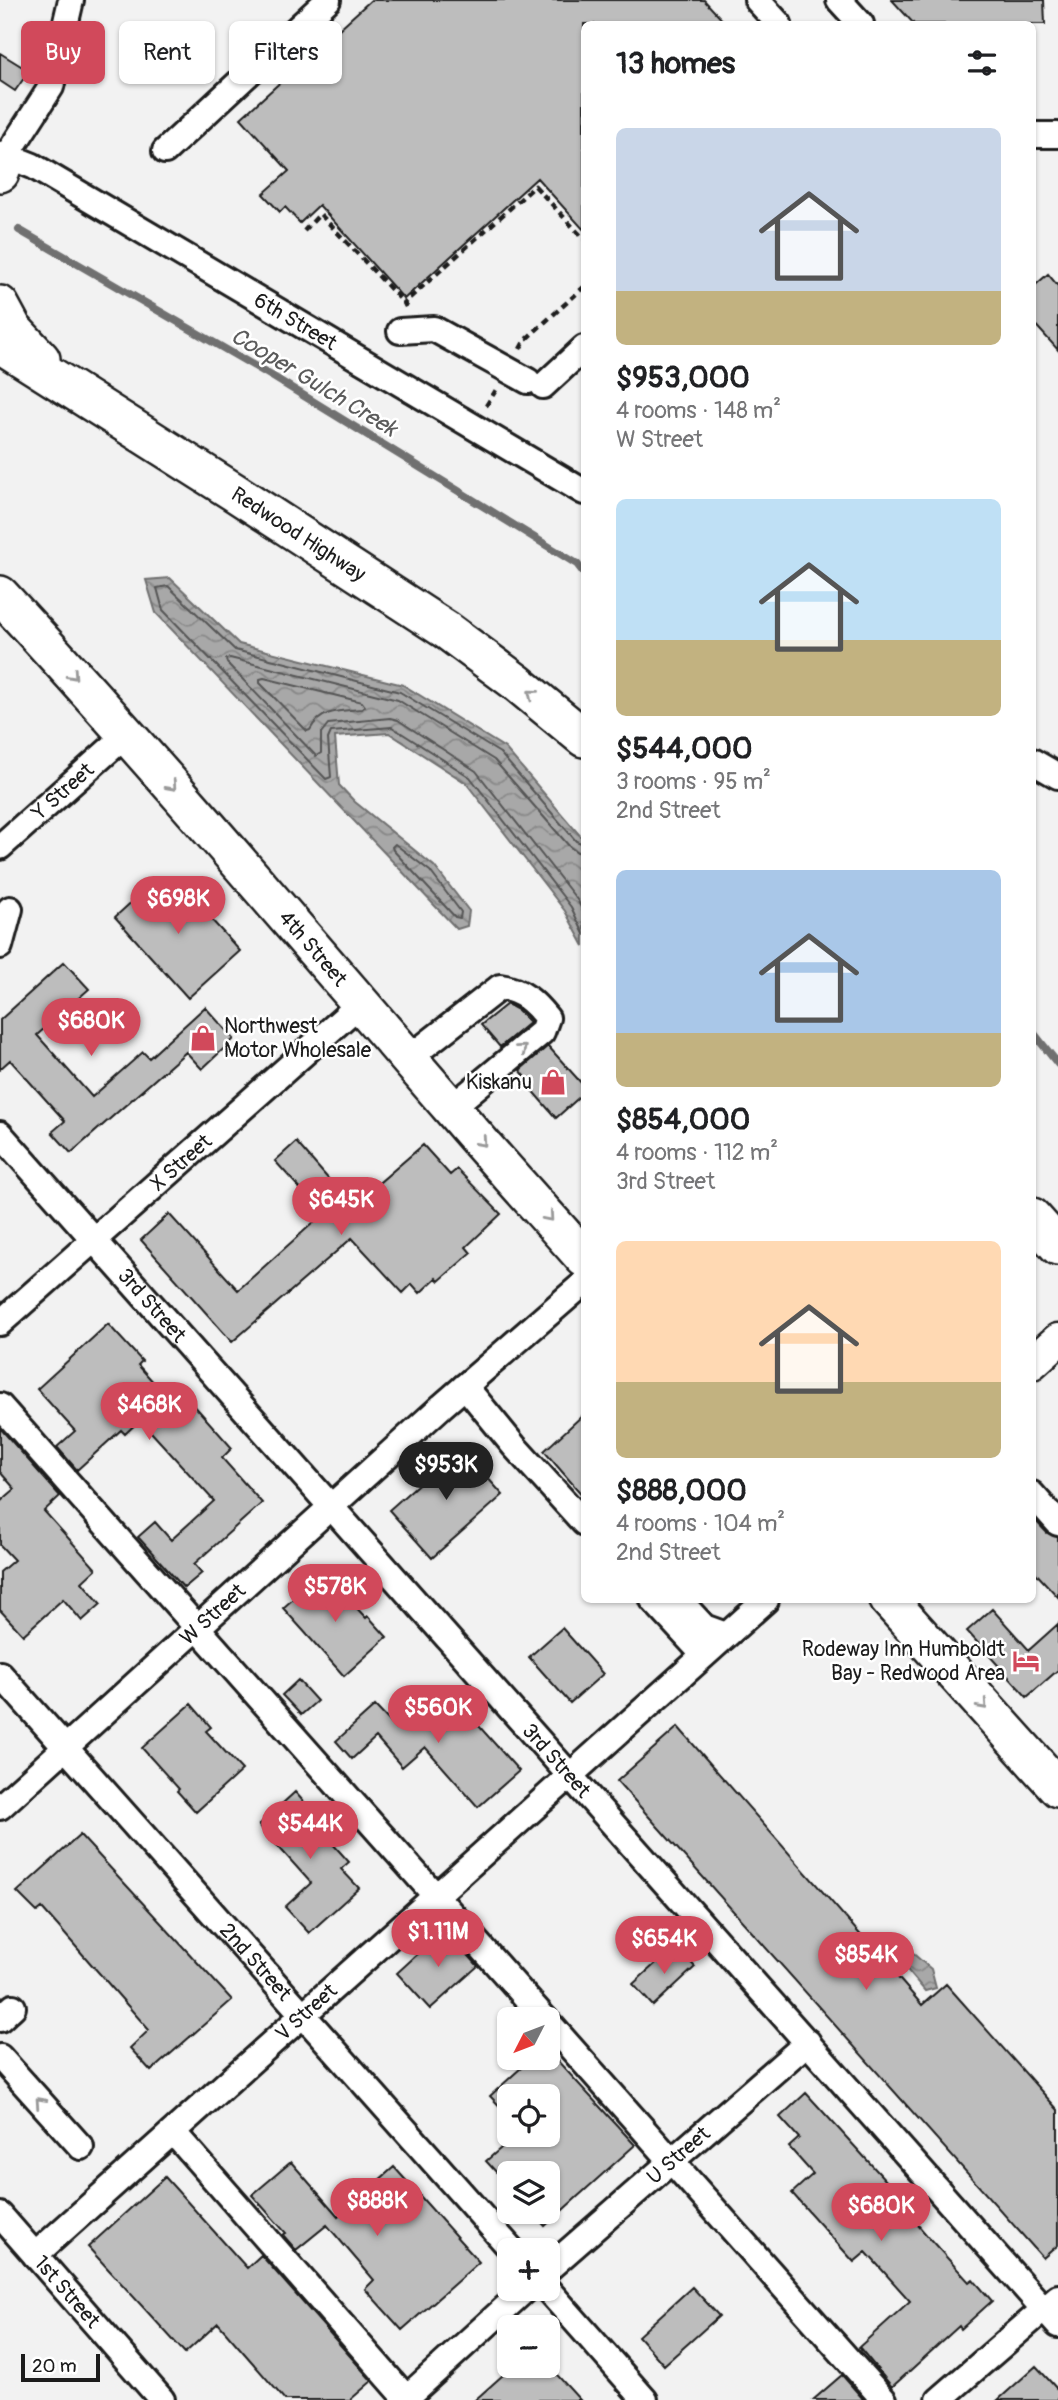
<!DOCTYPE html>
<meta charset="utf-8">
<style>
body{margin:0;font-family:Pangolin,sans-serif;background:#f2f2f2;color:#202124;height:100vh;display:flex;flex-direction:column;font-size:26px;white-space:nowrap}
*{box-sizing:border-box;margin:0}
p{font-size:23px;color:#757577}
.icon{flex:none;width:38px;height:38px;fill:none;stroke:currentColor;stroke-width:2;stroke-linecap:round;stroke-linejoin:round}
.map{position:relative;flex:1;overflow:hidden}
.side{position:absolute;left:581px;top:21px;width:455px;height:1582px;display:flex;flex-direction:column;background:#fff;border-radius:10px;box-shadow:0 2px 5px #0004}
.side>*{flex:none}
.top-card{position:absolute;left:21px;top:21px;width:455px;height:63px;display:flex;gap:14px}
.needle{width:46px;rotate:228deg}
.controls{position:absolute;left:497px;top:2007px;display:grid;gap:14px}
.controls a{display:grid;place-items:center;width:63px;height:63px;border-radius:10px;background:#fff;box-shadow:0 2px 5px #0004;font-size:35px}
.scale{position:absolute;left:21px;bottom:18px;width:79px;box-sizing:border-box;padding-left:7px;border:4px solid #1c1c1c;border-top:0;font-size:19px;line-height:24px;white-space:nowrap;color:#1c1c1c;-webkit-text-stroke:5px #fff;paint-order:stroke}
.price{position:absolute;translate:-50% -60px;padding:0 16px;border-radius:24px;background:#d1495b;color:#fff;font-size:23px;line-height:46px;filter:drop-shadow(0 2px 4px #0008)}
.price::after{content:'';position:absolute;left:50%;top:42px;width:21px;height:16px;margin-left:-10px;background:inherit;clip-path:polygon(0 0,100% 0,50% 100%)}
.price.selected{background:#222;color:#fff}
ul{padding:0;list-style:none}
li{display:grid;align-content:center;gap:14px;height:371px;padding:0 35px}
li span{display:grid;place-items:center;height:217px;border-radius:10px;color:#555}
li>.icon{margin-inline-start:auto}
span .icon{width:126px;height:126px;fill:#fffc;stroke-width:1}
li b{font-size:30px}
h2{display:flex;justify-content:space-between;align-items:center;height:84px;padding:0 35px;font-size:30px}
.pill{padding:0 24px;border-radius:10px;background:#fff;box-shadow:0 2px 5px #0004;font-size:24px;line-height:63px}
.pill.selected{background:#d1495b;color:#fff}
.map>svg:first-child{display:block}
</style>
<div class="map">
<svg width="1058" height="2400" viewBox="0 0 1058 2400">
<defs>
<pattern id="water-waves" width="16" height="10" patternUnits="userSpaceOnUse" patternTransform="scale(1.75)"><rect width="16" height="10" fill="#a8a8a8"/><path d="M0 5q4-4 8 0t8 0" fill="none" stroke="#888"/></pattern>
</defs>
<rect width="100%" height="100%" fill="#f2f2f2"/>
<filter id="ink" filterUnits="userSpaceOnUse"><feTurbulence type="fractalNoise" baseFrequency=".0143" numOctaves="2"/><feDisplacementMap in="SourceGraphic" scale="14" xChannelSelector="R" yChannelSelector="G"/><feConvolveMatrix kernelMatrix="1 2 1 2 8 2 1 2 1" color-interpolation-filters="sRGB"/></filter>
<g filter="url(#ink)">
<path fill="url(#water-waves)" stroke="#707070" stroke-width="2" d="M 170,578 L 239,644 L 403,685 L 505,748 L 584,840 L 584,946 L 565,911 L 466,783 L 389,733 L 335,737 L 339,785 L 355,802 L 434,866 L 469,911 L 467,926 L 457,929 L 156,613 L 146,580 Z
M 910,1951 L 931,1969 L 936,1988 L 925,1991 L 898,1959 Z"/>
<g fill="none" stroke-linecap="round" stroke-linejoin="round">
<path stroke="#545454" stroke-width="2" d="M 264,678 L 362,702 L 365,706 L 362,709 C 341,711 321,709 310,730 L 307,731 L 260,683 L 260,679 Z
M 395,844 L 430,871 L 461,912 L 460,918 L 455,917 L 393,850 L 392,847 Z
M 584,844 L 576,841 L 500,753 L 400,692 L 235,650 L 168,586 L 157,588 L 163,610 L 326,779 L 331,777 L 328,739 L 331,732 L 392,727 L 470,777 L 571,907 L 584,934
M 584,853 L 577,852 L 570,847 L 494,760 L 398,700 L 230,658 L 226,659 L 227,663 L 316,756 L 321,753 L 321,733 L 328,724 L 390,718 L 398,720 L 476,771 L 578,901 L 584,914"/>
<path stroke="#707070" stroke-width="8" d="M 19,230 L 275,378 L 577,564 L 584,573
M 1032,1031 L 1058,1064"/>
</g>
<path fill="#bdbdbd" stroke="#1c1c1c" stroke-width="2" d="M 371,0 L 704,0 L 726,24 L 584,24 L 584,230 L 537,178 L 404,299 L 319,205 L 300,223 L 285,207 L 280,212 L 263,194 L 289,171 L 241,118 Z
M 892,0 L 1044,0 L 1045,24 L 914,24 Z
M 0,53 L 29,71 L 15,91 L 0,81 Z
M 1048,274 L 1058,286 L 1058,350 L 1032,321 L 1032,288 Z
M 158,878 L 171,892 L 179,884 L 240,951 L 188,998 L 115,917 Z
M 64,962 L 89,989 L 37,1035 L 92,1097 L 143,1052 L 149,1058 L 205,1007 L 234,1039 L 202,1069 L 186,1052 L 71,1153 L 52,1132 L 65,1121 L 10,1060 L 0,1069 L 0,1020 Z
M 507,1004 L 518,1010 L 530,1022 L 500,1047 L 481,1025 Z
M 548,1046 L 584,1086 L 584,1093 L 556,1118 L 522,1079 L 525,1076 L 520,1070 Z
M 296,1142 L 352,1206 L 423,1145 L 450,1175 L 457,1169 L 501,1214 L 466,1247 L 471,1253 L 439,1281 L 436,1278 L 420,1293 L 412,1284 L 403,1293 L 352,1238 L 232,1342 L 141,1240 L 169,1214 L 238,1290 L 323,1214 L 275,1161 Z
M 108,1324 L 142,1361 L 138,1365 L 173,1404 L 184,1394 L 232,1448 L 222,1458 L 262,1503 L 194,1564 L 202,1573 L 184,1588 L 138,1537 L 155,1522 L 171,1540 L 214,1501 L 140,1420 L 125,1434 L 121,1430 L 77,1470 L 57,1447 L 75,1431 L 37,1389 Z
M 584,1414 L 584,1497 L 544,1451 Z
M 0,1428 L 60,1496 L 44,1511 L 96,1569 L 82,1582 L 101,1604 L 82,1621 L 63,1599 L 23,1635 L 0,1610 L 0,1572 L 14,1560 L 0,1545 L 0,1502 L 15,1489 L 0,1472 Z
M 460,1447 L 503,1495 L 432,1558 L 389,1510 Z
M 1032,1517 L 1047,1533 L 1058,1537 L 1058,1597 L 1032,1569 Z
M 323,1572 L 366,1618 L 368,1616 L 387,1637 L 344,1676 L 283,1608 Z
M 992,1609 L 1029,1650 L 1058,1624 L 1058,1670 L 1027,1697 L 967,1631 Z
M 562,1628 L 603,1674 L 570,1703 L 529,1657 Z
M 298,1680 L 317,1701 L 301,1715 L 282,1695 Z
M 439,1690 L 466,1721 L 471,1717 L 519,1771 L 478,1807 L 425,1747 L 402,1767 L 376,1737 L 352,1759 L 336,1741 L 375,1706 L 396,1728 Z
M 191,1704 L 211,1727 L 206,1731 L 242,1770 L 196,1812 L 177,1791 L 179,1789 L 142,1748 Z
M 678,1727 L 922,2005 L 946,1984 L 1058,2110 L 1058,2245 L 1043,2258 L 617,1781 Z
M 295,1792 L 328,1829 L 323,1833 L 349,1862 L 341,1869 L 359,1888 L 309,1933 L 285,1907 L 311,1883 L 259,1825 Z
M 80,1835 L 232,2000 L 151,2071 L 130,2048 L 149,2030 L 42,1908 L 37,1912 L 17,1892 Z
M 445,1929 L 478,1966 L 430,2009 L 397,1973 Z
M 676,1945 L 695,1967 L 653,2006 L 633,1984 Z
M 532,2058 L 555,2058 L 635,2145 L 545,2226 L 532,2212 L 548,2212 L 548,2174 L 509,2174 L 509,2186 L 486,2161 L 516,2135 L 548,2135 L 548,2096 L 509,2096 L 509,2116 L 490,2096 Z
M 806,2093 L 888,2183 L 909,2210 L 907,2212 L 929,2238 L 969,2282 L 973,2279 L 992,2301 L 961,2329 L 959,2326 L 892,2387 L 859,2347 L 910,2301 L 866,2252 L 854,2262 L 792,2193 L 813,2174 L 789,2147 L 799,2138 L 780,2117 Z
M 291,2162 L 338,2216 L 394,2167 L 479,2262 L 402,2330 L 365,2289 L 374,2280 L 327,2225 L 296,2250 L 283,2235 L 286,2233 L 252,2195 Z
M 165,2177 L 247,2268 L 261,2255 L 372,2381 L 350,2400 L 285,2400 L 218,2323 L 185,2353 L 88,2247 Z
M 692,2287 L 719,2316 L 664,2365 L 638,2336 Z
M 513,2366 L 549,2366 L 580,2400 L 475,2400 Z
M 1036,2366 L 1058,2390 L 1058,2400 L 998,2400 Z
M 842,2375 L 864,2400 L 813,2400 Z"/>
<g fill="none" stroke-linecap="round" stroke-linejoin="round">
<g stroke="#1c1c1c" stroke-width="30">
<g id="minor">
<path id="s1" d="M 71,0 L 51,87 L 4,160 L 23,162 L 33,166 L 584,492"/>
<path d="M 757,0 L 779,24"/>
<path d="M 839,0 L 861,24"/>
<path d="M 1032,135 L 1058,135"/>
<path d="M 165,151 L 328,0"/>
<path d="M 400,331 L 434,329 L 528,381"/>
<path d="M 543,386 L 584,348"/>
<path d="M 1032,761 L 1058,776"/>
<path id="s2" d="M 0,847 L 126,735"/>
<path d="M 0,946 L 10,909"/>
<path d="M 409,1058 L 500,987 C 522,990 534,1002 547,1018 L 542,1032 L 451,1108"/>
<path id="s3" d="M 0,1134 L 1058,2325"/>
<path id="s4" d="M 0,1323 L 362,1002"/>
<path d="M 465,1386 L 514,1446 L 584,1523"/>
<path d="M 0,1406 L 546,2020"/>
<path d="M 1032,1494 L 1058,1523"/>
<path d="M 653,1600 L 704,1655"/>
<path d="M 679,1600 L 704,1627 L 726,1635"/>
<path id="s5" d="M 0,1674 L 512,2250"/>
<path id="s6" d="M 0,1807 L 442,1406 L 584,1283"/>
<path d="M 0,2019 L 13,2007"/>
<path d="M 548,2022 L 884,2400"/>
<path d="M 0,2057 L 81,2147"/>
<path d="M 173,2132 L 408,2400"/>
<path id="s7" d="M 0,2215 L 162,2400"/>
<path id="s8" d="M 35,2255 L 766,1600"/>
<path id="s9" d="M 548,2269 L 808,2042"/>
<path d="M 547,2289 L 645,2400"/>
<path d="M 404,2400 L 526,2289"/>
<path d="M 939,2400 L 1058,2297"/>
</g>
</g>
<g stroke="#1c1c1c" stroke-width="37">
<path id="major" d="M 1032,1363 L 1058,1340"/>
</g>
<g stroke="#1c1c1c" stroke-width="42">
<g id="highway">
<path d="M 0,173 L 4,160"/>
<path d="M 0,305 L 13,329 L 41,359"/>
<path id="s10" d="M 0,344 L 234,492 L 446,630 L 516,682 L 584,738"/>
<path id="s11" d="M 0,595 C 155,762 302,936 451,1108 C 494,1159 540,1208 584,1258"/>
<path d="M 1032,1217 L 1058,1246"/>
<path d="M 889,1600 L 1058,1788"/>
</g>
</g>
<path stroke="#1c1c1c" stroke-width="4.5" stroke-dasharray="7 5" stroke-linecap="butt" d="M 304,231 L 320,214 L 404,303
M 406,307 L 404,303 L 535,186 L 584,239
M 520,349 L 525,340 L 584,287
M 486,406 L 496,390"/>
<use href="#minor" stroke="#fff" stroke-width="24"/>
<use href="#major" stroke="#fff" stroke-width="32"/>
<use href="#highway" stroke="#fff" stroke-width="37"/>
</g>
<defs><path id="oneway-chevron" d="M-2-3.5L2.5 0L-2 3.5" fill="none" stroke-width="1.6" stroke-linecap="round" stroke-linejoin="round" transform="scale(1.75)"/></defs>
<g stroke="#999">
<use href="#oneway-chevron" transform="translate(73 675) rotate(48)"/>
<use href="#oneway-chevron" transform="translate(532 694) rotate(-141)"/>
<use href="#oneway-chevron" transform="translate(172 786) rotate(48)"/>
<use href="#oneway-chevron" transform="translate(522 1049) rotate(-40)"/>
<use href="#oneway-chevron" transform="translate(482 1142) rotate(48)"/>
<use href="#oneway-chevron" transform="translate(549 1217) rotate(49)"/>
<use href="#oneway-chevron" transform="translate(983 1705) rotate(48)"/>
<use href="#oneway-chevron" transform="translate(40 2102) rotate(-132)"/>
</g>
</g>
<defs>
<g id="shop-bare" transform="scale(2.1)"><path d="M-5-2.5h2.3a2.7 3.5 0 0 1 5.4 0H5L5.5 6h-11ZM-1.5-2.5h3a1.5 2.3 0 0 0-3 0Z" fill="#d1495b" stroke="#fff" stroke-width="2.5" paint-order="stroke"/></g>
<g id="hotel-bare" transform="scale(2.1)"><path d="M-6-4.5h1.5V1H6V5H4.5V3h-9V5H-6ZM-4 0a1.8 1.8 0 1 1 3.6 0ZM.5 0V-2.5h3Q6-2.5 6 0Z" fill="#d1495b" stroke="#fff" stroke-width="2.5" paint-order="stroke"/></g>
</defs>
<g fill-rule="evenodd">
<use href="#shop-bare" x="203" y="1038"/>
<use href="#shop-bare" x="553" y="1082"/>
<use href="#hotel-bare" x="1026" y="1661"/>
</g>
<g text-anchor="middle" dominant-baseline="central" stroke-width="5" stroke-linejoin="round" paint-order="stroke">
<g font-size="21" fill="#1c1c1c" stroke="#fff">
<text stroke="none"><textPath href="#s1" startOffset="511">6th Street</textPath></text>
<text stroke="none"><textPath href="#s10" startOffset="354">Redwood Highway</textPath></text>
<text stroke="none"><textPath href="#s2" startOffset="84">Y Street</textPath></text>
<text stroke="none"><textPath href="#s11" startOffset="472">4th Street</textPath></text>
<text stroke="none"><textPath href="#s4" startOffset="242">X Street</textPath></text>
<text stroke="none"><textPath href="#s3" startOffset="229">3rd Street</textPath></text>
<text stroke="none"><textPath href="#s6" startOffset="287">W Street</textPath></text>
<text stroke="none"><textPath href="#s3" startOffset="838">3rd Street</textPath></text>
<text stroke="none"><textPath href="#s5" startOffset="385">2nd Street</textPath></text>
<text stroke="none"><textPath href="#s8" startOffset="364">V Street</textPath></text>
<text stroke="none"><textPath href="#s9" startOffset="173">U Street</textPath></text>
<text stroke="none"><textPath href="#s7" startOffset="102">1st Street</textPath></text>
</g>
<g font-size="21" fill="#1c1c1c" stroke="#fff" text-anchor="end">
<text x="224" y="1026" text-anchor="start">Northwest<tspan x="224" dy="24">Motor Wholesale</tspan></text>
<text x="532" y="1082">Kiskanu</text>
<text x="1005" y="1649">Rodeway Inn Humboldt<tspan x="1005" dy="24">Bay - Redwood Area</tspan></text>
</g>
<g font-size="23" font-style="italic" fill="#5b5b5b" stroke="#fff">
<text transform="translate(314 382) rotate(31)">Cooper Gulch Creek</text>
</g>
</g>
</svg>
<div class="controls">
<a><svg class="needle" viewBox="-14 -14 28 28"><path d="M0-13l5 13h-10z" fill="#e53935"/><path d="M0 13l5-13h-10z" fill="#757577"/></svg></a>
<a><svg class="icon" aria-label="locate" viewBox="0 0 24 24"><circle cx="12" cy="12" r="6"/><path d="M12 2v4M12 18v4M2 12h4M18 12h4"/></svg></a>
<a><svg class="icon" aria-label="layers" viewBox="0 0 24 24"><path d="M12 4l9 5-9 5-9-5zM3 14l9 5 9-5"/></svg></a>
<a>+</a>
<a>−</a>
</div>
<div class="scale">20 m</div>
<b class="price" style="left:178px;top:936px">$698K</b>
<b class="price" style="left:91px;top:1058px">$680K</b>
<b class="price" style="left:341px;top:1237px">$645K</b>
<b class="price" style="left:149px;top:1442px">$468K</b>
<b class="price selected" style="left:446px;top:1502px">$953K</b>
<b class="price" style="left:335px;top:1624px">$578K</b>
<b class="price" style="left:438px;top:1745px">$560K</b>
<b class="price" style="left:310px;top:1861px">$544K</b>
<b class="price" style="left:438px;top:1969px">$1.11M</b>
<b class="price" style="left:664px;top:1976px">$654K</b>
<b class="price" style="left:866px;top:1992px">$854K</b>
<b class="price" style="left:377px;top:2238px">$888K</b>
<b class="price" style="left:881px;top:2243px">$680K</b>
<div class="top-card">
<a class="pill selected">Buy</a>
<a class="pill">Rent</a>
<a class="pill">Filters</a>
</div>
<section class="side">
<h2>13 homes<svg class="icon" aria-label="filters" viewBox="0 0 24 24"><path d="M4 7h16M4 17h16"/><circle cx="9" cy="7" r="2"/><circle cx="15" cy="17" r="2"/></svg></h2>
<ul>
<li><span style="background:linear-gradient(#c9d6e8 75%,#c2b280 0)"><svg class="icon" aria-label="home" viewBox="0 0 24 24"><path d="M3 11l9-7 9 7M6 9v11h12V9"/></svg></span><div><b>$953,000</b><p>4 rooms · 148 m²</p><p>W Street</p></div></li>
<li><span style="background:linear-gradient(#bfe0f5 65%,#c2b280 0)"><svg class="icon" aria-label="home" viewBox="0 0 24 24"><path d="M3 11l9-7 9 7M6 9v11h12V9"/></svg></span><div><b>$544,000</b><p>3 rooms · 95 m²</p><p>2nd Street</p></div></li>
<li><span style="background:linear-gradient(#a9c7e8 75%,#c2b280 0)"><svg class="icon" aria-label="home" viewBox="0 0 24 24"><path d="M3 11l9-7 9 7M6 9v11h12V9"/></svg></span><div><b>$854,000</b><p>4 rooms · 112 m²</p><p>3rd Street</p></div></li>
<li><span style="background:linear-gradient(#ffd9b3 65%,#c2b280 0)"><svg class="icon" aria-label="home" viewBox="0 0 24 24"><path d="M3 11l9-7 9 7M6 9v11h12V9"/></svg></span><div><b>$888,000</b><p>4 rooms · 104 m²</p><p>2nd Street</p></div></li>
</ul>
</section>
</div>
